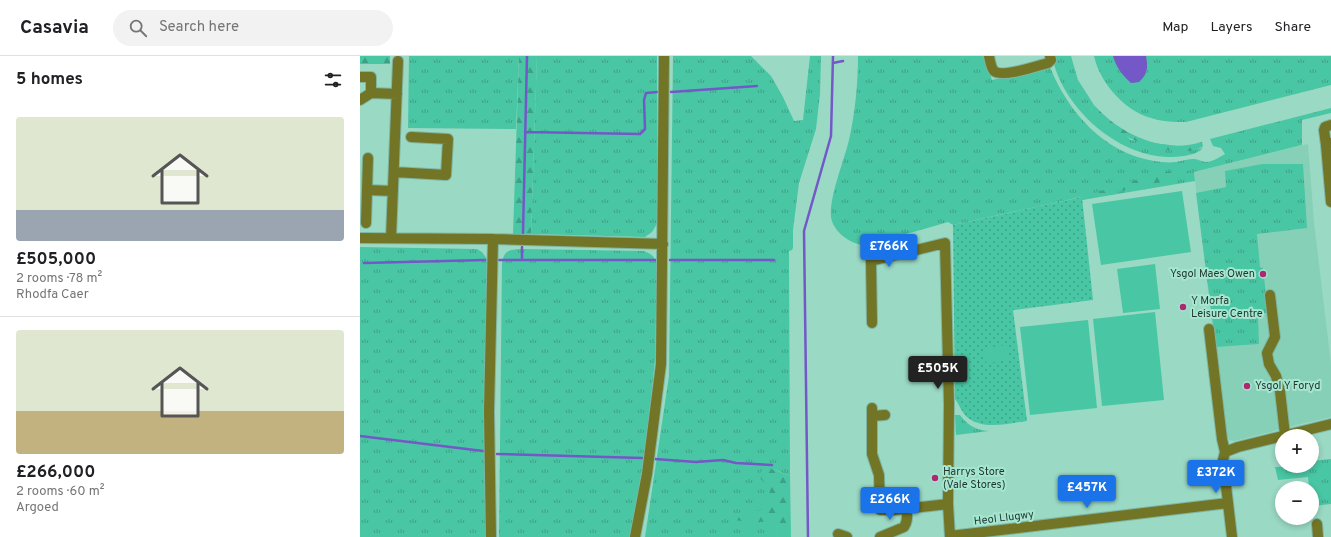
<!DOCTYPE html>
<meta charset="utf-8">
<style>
body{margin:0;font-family:Overpass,sans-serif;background:#f2f2f2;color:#202124;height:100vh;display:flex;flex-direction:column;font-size:15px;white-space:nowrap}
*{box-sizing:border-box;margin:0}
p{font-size:13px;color:#757577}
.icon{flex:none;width:22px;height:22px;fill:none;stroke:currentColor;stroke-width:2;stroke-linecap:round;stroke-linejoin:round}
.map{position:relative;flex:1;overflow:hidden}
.details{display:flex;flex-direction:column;background:#fff;width:360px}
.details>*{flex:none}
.tools{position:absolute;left:915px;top:373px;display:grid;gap:8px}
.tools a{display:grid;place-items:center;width:44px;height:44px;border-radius:50%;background:#fff;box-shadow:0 2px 6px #0003;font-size:20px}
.price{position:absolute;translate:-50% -34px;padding:0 9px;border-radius:4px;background:#1a73e8;color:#fff;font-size:13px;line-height:26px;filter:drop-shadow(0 1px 2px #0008)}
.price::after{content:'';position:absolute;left:50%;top:24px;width:12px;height:9px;margin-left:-6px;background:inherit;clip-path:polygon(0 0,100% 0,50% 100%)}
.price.on{background:#222;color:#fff}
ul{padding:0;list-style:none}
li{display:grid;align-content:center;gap:8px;height:212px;padding:0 16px}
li+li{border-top:1px solid #e0e0e0}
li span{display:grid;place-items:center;height:124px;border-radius:4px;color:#555}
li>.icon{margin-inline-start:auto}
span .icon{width:72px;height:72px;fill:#fffc;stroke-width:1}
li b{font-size:17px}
h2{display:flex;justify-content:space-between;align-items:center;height:48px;padding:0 16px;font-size:17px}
header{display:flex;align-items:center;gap:24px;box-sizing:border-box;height:56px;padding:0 20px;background:#fff;border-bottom:1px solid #e0e0e0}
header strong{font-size:19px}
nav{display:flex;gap:22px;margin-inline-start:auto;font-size:14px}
.search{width:280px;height:36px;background:#f2f2f2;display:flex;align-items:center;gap:10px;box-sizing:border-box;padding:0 14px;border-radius:22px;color:#757577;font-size:15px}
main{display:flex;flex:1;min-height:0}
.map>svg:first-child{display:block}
</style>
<header>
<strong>Casavia</strong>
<div class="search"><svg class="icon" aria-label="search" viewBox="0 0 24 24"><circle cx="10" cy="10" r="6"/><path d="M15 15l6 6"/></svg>Search here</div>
<nav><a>Map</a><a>Layers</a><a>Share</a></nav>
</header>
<main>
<section class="details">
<h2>5 homes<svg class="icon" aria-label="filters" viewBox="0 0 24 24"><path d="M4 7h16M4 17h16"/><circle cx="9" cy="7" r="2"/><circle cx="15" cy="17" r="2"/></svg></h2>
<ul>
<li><span style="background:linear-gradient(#dfe7d0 75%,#9aa5b1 0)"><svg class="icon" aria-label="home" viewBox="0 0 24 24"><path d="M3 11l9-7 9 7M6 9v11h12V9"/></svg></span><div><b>£505,000</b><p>2 rooms · 78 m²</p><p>Rhodfa Caer</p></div></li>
<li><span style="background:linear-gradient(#dfe7d0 65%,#c2b280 0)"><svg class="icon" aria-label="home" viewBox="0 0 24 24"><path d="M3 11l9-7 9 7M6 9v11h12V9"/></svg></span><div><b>£266,000</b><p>2 rooms · 60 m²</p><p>Argoed</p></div></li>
</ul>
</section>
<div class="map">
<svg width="971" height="481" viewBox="0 0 971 481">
<defs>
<pattern id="grass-tufts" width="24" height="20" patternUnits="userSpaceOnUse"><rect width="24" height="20" fill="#49c6a4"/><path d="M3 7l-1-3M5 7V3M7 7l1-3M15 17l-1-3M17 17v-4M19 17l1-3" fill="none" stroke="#3ca286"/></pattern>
<pattern id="forest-firs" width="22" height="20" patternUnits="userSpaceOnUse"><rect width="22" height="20" fill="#49c6a4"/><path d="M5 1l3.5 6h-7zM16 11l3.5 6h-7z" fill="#3ca286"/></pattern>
<pattern id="park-dots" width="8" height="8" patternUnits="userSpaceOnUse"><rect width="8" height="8" fill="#49c6a4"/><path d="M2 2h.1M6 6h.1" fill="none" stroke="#3ca286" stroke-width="1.8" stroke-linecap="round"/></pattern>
</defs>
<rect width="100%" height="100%" fill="#9ad9c4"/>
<path fill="#87d0b8" d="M 948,88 L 954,166 L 971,308 L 971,361 L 919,373 L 914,375 L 874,385 L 869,384 L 867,380 L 860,337 L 834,116 Z"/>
<path fill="url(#grass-tufts)" d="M 49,0 L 159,0 L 156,73 L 48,72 Z
M 177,0 L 297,0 L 297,168 L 292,176 L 285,181 L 171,178 Z
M 313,0 L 391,0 L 411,20 L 423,41 L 434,65 L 443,64 L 450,0 L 461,0 L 460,38 L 456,73 L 439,127 L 433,174 L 433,192 L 432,194 L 429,195 L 430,420 L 413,413 L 417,481 L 285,481 L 309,320 Z
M 498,0 L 624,0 L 632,24 L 690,11 C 708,56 744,97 794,105 C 801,106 809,107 816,106 C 821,105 828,103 834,103 C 838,103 842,106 846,106 C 852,106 860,101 865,98 L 861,92 L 853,90 L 850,83 L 971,52 L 971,57 L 942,64 L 942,89 L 834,116 L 835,125 L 722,144 L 721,141 L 593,169 L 588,166 C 569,172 549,177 530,182 C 523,184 514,188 507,189 C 492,190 473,176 471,161 C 469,141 484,105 489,84 C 495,57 498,28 498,0 Z
M 692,0 L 711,0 L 718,24 L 734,49 L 731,53 L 771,84 L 840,93 L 843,90 L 841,94 C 833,100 819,101 809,101 C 756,100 702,51 692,0 Z
M 734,0 L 971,0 L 971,29 L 826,66 C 814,66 803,66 791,62 C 765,55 740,27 734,0 Z
M 902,108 L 943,108 L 947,172 L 897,178 L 900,211 L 903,212 L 908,257 L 898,258 L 899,288 L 856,291 L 836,137 L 866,131 L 865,115 Z
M 0,191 L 117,193 L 122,196 L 127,203 L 125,481 L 0,481 Z
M 161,193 L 284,195 C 291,198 294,200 297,207 L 295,304 L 286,390 L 271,481 L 139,481 L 142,207 C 144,194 149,194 161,193 Z
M 595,359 L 600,359 C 607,369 616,374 629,375 L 596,379 Z
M 971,403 L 971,448 L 952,450 L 952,432 L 949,432 L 948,421 L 918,424 L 915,411 L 952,410 L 952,405 Z"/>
<path fill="url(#forest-firs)" d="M 0,0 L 30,0 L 30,8 L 0,8 Z
M 159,0 L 177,0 L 171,178 L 153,178 Z
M 734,49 C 761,79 803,98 842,86 L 843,90 C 822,108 740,77 731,53 Z
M 824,112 L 828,114 L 829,117 L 826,120 L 722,144 L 722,141 L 785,121 Z
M 407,411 L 430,420 L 431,481 L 417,481 L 415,470 C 407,464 402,466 393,467 C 388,468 381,465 376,464 L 376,462 C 384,459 393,458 400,454 C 409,450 413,438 407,430 C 400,422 394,419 407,411 Z"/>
<path fill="url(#park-dots)" d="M 722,141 L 733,244 L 653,254 L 667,365 C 648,367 624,375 607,361 C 602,357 599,348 595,343 L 593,169 Z"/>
<path fill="#49c6a4" d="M 822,135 L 831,196 L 741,209 L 732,148 Z
M 795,208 L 800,253 L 763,257 L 757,213 Z
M 795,256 L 804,344 L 742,350 L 733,263 Z
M 728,264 L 737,352 L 670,359 L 660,271 Z
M 647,289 L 649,304 L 626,307 L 624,292 Z"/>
<path fill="#7458c7" d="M 753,0 L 786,0 C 788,11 788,18 779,26 L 771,27 C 762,19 756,11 753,0 Z"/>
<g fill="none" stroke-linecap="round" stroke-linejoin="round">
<path stroke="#7458c7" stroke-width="2.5" d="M 473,7 L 483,5
M 311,36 L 397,30
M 165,76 L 280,78 L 285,73 L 284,44 L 286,37 L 297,36
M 163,177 L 167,0
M 139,204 L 296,204
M 162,204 L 162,191
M 310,204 L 414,204
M 4,207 L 125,204
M 0,380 L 123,395
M 137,398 L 282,402
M 295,403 L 336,406 L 363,404 L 376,407 L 412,409
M 448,481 L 444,175 L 471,80 L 473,0"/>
<g stroke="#7fb5a3" stroke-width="12">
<path id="minor" d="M 629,0 C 630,5 631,12 634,15 C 642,22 677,10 688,7 L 691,4 L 690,0
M 0,21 L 11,21 L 11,37 L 37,38
M 0,44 L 11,37
M 971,87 L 966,89 L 971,146
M 966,89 L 964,74 L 965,71 L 971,69
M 34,116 L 86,119 L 88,83 L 51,81
M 7,134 L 33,135
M 6,167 L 8,102
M 0,182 L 133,183 L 303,188
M 31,182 L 38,5
M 910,239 L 915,281 L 907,297 L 909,308 L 916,320 L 920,335 L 925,379
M 512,267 L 511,205 L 585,187 L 589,348 L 588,448 L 590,481
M 849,273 L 862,383 L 865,396 L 863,404 L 872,481
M 512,352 L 512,398 L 519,419 L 520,454 L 535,454 L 588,448
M 512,360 L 525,359
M 865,396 L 878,391 L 971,368
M 957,468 L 958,481
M 478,478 L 487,481
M 590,480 L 868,447
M 131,481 L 129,355 L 133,183
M 275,481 L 287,418 L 301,308 L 304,0
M 520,481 L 544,471 C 548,465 547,460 547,453"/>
</g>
<use href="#minor" stroke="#727525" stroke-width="10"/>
</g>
<g fill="#ac2872" stroke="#a7e6d0" stroke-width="1.5">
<circle cx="903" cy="218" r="4"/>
<circle cx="823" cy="251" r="4"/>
<circle cx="887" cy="330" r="4"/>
<circle cx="575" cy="422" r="4"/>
</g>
<g text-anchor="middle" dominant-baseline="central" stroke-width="4" stroke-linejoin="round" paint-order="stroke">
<g font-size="11" fill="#1e372f" stroke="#a7e6d0" text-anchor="start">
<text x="895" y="218" text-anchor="end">Ysgol Maes Owen</text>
<text x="831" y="245">Y Morfa<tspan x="831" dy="13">Leisure Centre</tspan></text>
<text x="895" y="330">Ysgol Y Foryd</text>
<text x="583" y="416">Harrys Store<tspan x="583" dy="13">(Vale Stores)</tspan></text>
</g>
<g font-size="11" fill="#1e372f" stroke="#a7e6d0">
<text transform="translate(644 462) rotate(-7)">Heol Llugwy</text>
</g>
</g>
</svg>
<div class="tools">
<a>+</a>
<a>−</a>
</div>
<b class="price" style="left:529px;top:212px">£766K</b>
<b class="price on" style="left:578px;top:334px">£505K</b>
<b class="price" style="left:856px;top:438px">£372K</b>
<b class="price" style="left:727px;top:453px">£457K</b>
<b class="price" style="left:530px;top:465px">£266K</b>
</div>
</main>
